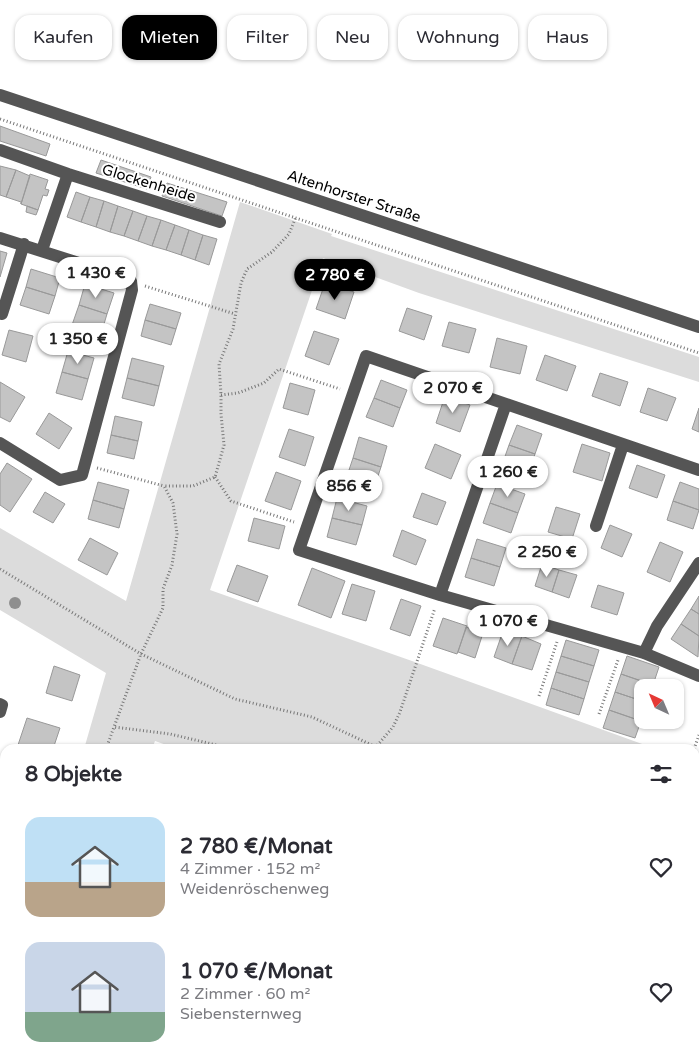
<!DOCTYPE html>
<html lang="de">
<meta charset="utf-8">
<style>
body{margin:0;font-family:"Varela Round",sans-serif;background:#f7f7f7;color:#2b2b33;height:100vh;display:flex;flex-direction:column;font-size:19px;white-space:nowrap}
*{box-sizing:border-box;margin:0}
p{font-size:16px;color:#7c7c81}
.icon{flex:none;width:28px;height:28px;fill:none;stroke:currentColor;stroke-width:2;stroke-linecap:round;stroke-linejoin:round}
.map{position:relative;flex:1;overflow:hidden}
.side{position:absolute;left:0px;top:744px;width:700px;height:321px;display:flex;flex-direction:column;background:#fff;border-radius:15px 15px 0 0;box-shadow:0 1px 4px #0004}
.side>*{flex:none}
.hud{position:absolute;left:15px;top:15px;width:670px;height:45px;display:flex;gap:10px}
.needle{width:32px;rotate:316deg}
.tools{position:absolute;left:634px;top:679px;display:grid;gap:10px}
.tools a{display:grid;place-items:center;width:50px;height:50px;border-radius:10px;background:#fff;box-shadow:0 1px 4px #0004;font-size:25px}
.price{position:absolute;translate:-50% -42px;padding:0 11px;border-radius:18px;background:#fff;color:#222;font-size:16px;line-height:32px;filter:drop-shadow(0 1px 2px #0008)}
.price::after{content:'';position:absolute;left:50%;top:30px;width:15px;height:11px;margin-left:-8px;background:inherit;clip-path:polygon(0 0,100% 0,50% 100%)}
.price.selected{background:#000;color:#fff}
ul{padding:0;list-style:none}
li{display:flex;align-items:center;gap:15px;height:125px;padding:0 25px}
li span{display:grid;place-items:center;flex:none;width:140px;height:100px;border-radius:15px;color:#555}
li>.icon{margin-inline-start:auto}
span .icon{width:60px;height:60px;fill:#fffc;stroke-width:1}
li b{font-size:21px}
h2{display:flex;justify-content:space-between;align-items:center;height:60px;padding:0 25px;font-size:21px}
.pill{padding:0 18px;border-radius:15px;background:#fff;box-shadow:0 1px 4px #0004;font-size:18px;line-height:45px}
.pill.selected{background:#000;color:#fff}
.map>svg:first-child{display:block}
</style>
<div class="map">
<svg width="699" height="1064" viewBox="0 0 699 1064">
<rect width="100%" height="100%" fill="#fff"/>
<path fill="#dcdcdc" d="M 240,202 L 332,234 L 331,236 L 699,357 L 699,382 L 419,293 L 323,258 L 210,590 L 412,661 L 656,749 L 178,749 L 155,741 L 152,749 L 84,749 L 106,673 L 0,610 L 0,528 L 126,601 Z
M 699,870 L 699,1064 L 536,1064 L 534,1060 L 695,1060 L 695,875 Z"/>
<path fill="#c4c4c4" stroke="#999" d="M 0,126 L 50,144 L 46,156 L 0,141 Z
M 101,160 L 151,177 L 147,189 L 96,173 Z
M 0,166 L 16,170 L 6,197 L 0,195 Z
M 16,170 L 30,176 L 21,204 L 21,202 L 6,197 Z
M 30,174 L 48,180 L 45,189 L 49,190 L 47,196 L 43,195 L 38,210 L 21,204 Z
M 167,183 L 227,202 L 222,216 L 162,196 Z
M 76,192 L 90,197 L 81,222 L 67,217 Z
M 90,197 L 104,201 L 96,227 L 81,222 Z
M 104,201 L 118,206 L 110,232 L 96,227 Z
M 27,206 L 38,210 L 36,215 L 26,212 Z
M 118,206 L 133,211 L 124,236 L 110,232 Z
M 133,211 L 147,216 L 138,241 L 124,236 Z
M 147,216 L 161,220 L 152,246 L 138,241 Z
M 161,220 L 175,225 L 166,250 L 152,246 Z
M 175,225 L 189,230 L 181,255 L 166,250 Z
M 189,230 L 203,235 L 195,260 L 181,255 Z
M 203,235 L 217,239 L 209,265 L 195,260 Z
M 0,251 L 7,253 L 0,277 Z
M 31,269 L 60,278 L 55,296 L 26,287 Z
M 325,283 L 354,292 L 345,319 L 316,309 Z
M 85,284 L 114,293 L 107,314 L 79,305 Z
M 26,287 L 55,296 L 49,314 L 20,305 Z
M 150,304 L 181,313 L 176,329 L 145,320 Z
M 79,305 L 107,314 L 101,334 L 72,325 Z
M 407,308 L 432,316 L 424,340 L 399,331 Z
M 145,320 L 176,329 L 171,345 L 141,336 Z
M 449,322 L 476,329 L 469,353 L 442,346 Z
M 9,330 L 33,336 L 26,362 L 2,355 Z
M 314,331 L 339,339 L 329,365 L 305,356 Z
M 497,338 L 527,346 L 520,374 L 490,367 Z
M 68,351 L 94,358 L 88,379 L 62,372 Z
M 545,355 L 576,366 L 567,391 L 536,380 Z
M 132,358 L 164,366 L 159,386 L 127,378 Z
M 62,372 L 88,379 L 82,400 L 56,393 Z
M 600,373 L 628,382 L 620,406 L 592,396 Z
M 127,378 L 159,386 L 154,406 L 122,398 Z
M 381,380 L 407,390 L 400,408 L 374,398 Z
M 0,382 L 25,397 L 10,422 L 0,417 Z
M 290,383 L 315,390 L 308,415 L 283,408 Z
M 648,388 L 676,398 L 667,421 L 640,412 Z
M 445,396 L 470,405 L 460,432 L 436,423 Z
M 374,398 L 400,408 L 393,427 L 366,417 Z
M 699,408 L 699,432 L 692,429 Z
M 49,413 L 72,428 L 59,449 L 36,434 Z
M 115,416 L 142,422 L 138,441 L 111,435 Z
M 517,425 L 542,434 L 535,454 L 509,445 Z
M 289,429 L 314,437 L 305,466 L 279,457 Z
M 111,435 L 138,441 L 134,459 L 107,453 Z
M 359,437 L 387,446 L 381,467 L 353,458 Z
M 435,444 L 461,455 L 451,479 L 425,468 Z
M 582,444 L 610,453 L 602,481 L 573,472 Z
M 509,445 L 535,454 L 528,474 L 502,465 Z
M 353,458 L 381,467 L 374,488 L 346,479 Z
M 7,463 L 32,479 L 10,512 L 0,505 L 0,474 Z
M 637,465 L 665,475 L 657,498 L 629,488 Z
M 276,472 L 301,481 L 291,510 L 265,501 Z
M 98,482 L 129,490 L 124,509 L 93,500 Z
M 680,482 L 699,489 L 699,510 L 673,501 Z
M 497,484 L 525,494 L 518,513 L 490,503 Z
M 45,492 L 65,504 L 53,523 L 33,512 Z
M 422,493 L 446,502 L 437,525 L 413,517 Z
M 337,498 L 367,506 L 362,525 L 332,518 Z
M 93,500 L 124,509 L 119,528 L 88,519 Z
M 673,501 L 699,510 L 693,529 L 667,520 Z
M 490,503 L 518,513 L 511,533 L 483,523 Z
M 556,507 L 580,514 L 572,539 L 548,532 Z
M 254,518 L 285,526 L 279,549 L 248,541 Z
M 332,518 L 362,525 L 356,545 L 327,537 Z
M 610,525 L 632,534 L 622,557 L 601,548 Z
M 402,530 L 426,540 L 416,565 L 393,556 Z
M 90,538 L 118,553 L 107,575 L 78,560 Z
M 477,539 L 506,548 L 500,567 L 471,558 Z
M 660,542 L 683,552 L 670,582 L 647,572 Z
M 471,558 L 500,567 L 494,586 L 465,577 Z
M 542,564 L 559,570 L 552,592 L 535,586 Z
M 237,565 L 268,576 L 258,602 L 227,591 Z
M 312,568 L 345,581 L 331,618 L 298,605 Z
M 559,570 L 577,575 L 569,598 L 552,592 Z
M 352,584 L 375,591 L 366,621 L 342,614 Z
M 598,585 L 624,593 L 617,615 L 591,607 Z
M 699,596 L 699,614 L 691,609 Z
M 401,599 L 421,606 L 410,636 L 390,629 Z
M 691,609 L 699,614 L 699,636 L 681,624 Z
M 443,618 L 467,626 L 457,654 L 433,646 Z
M 681,624 L 699,636 L 698,657 L 671,639 Z
M 466,627 L 483,633 L 475,658 L 458,652 Z
M 503,631 L 522,636 L 512,664 L 494,657 Z
M 522,636 L 541,644 L 532,670 L 512,664 Z
M 566,640 L 599,650 L 594,666 L 561,656 Z
M 561,656 L 594,666 L 589,682 L 556,672 Z
M 627,656 L 659,667 L 653,685 L 621,674 Z
M 54,666 L 80,675 L 72,701 L 46,693 Z
M 556,672 L 589,682 L 584,699 L 551,688 Z
M 621,674 L 653,685 L 652,688 L 642,688 L 642,701 L 615,692 Z
M 551,688 L 584,699 L 579,715 L 546,705 Z
M 615,692 L 642,701 L 641,721 L 609,710 Z
M 609,710 L 641,721 L 635,738 L 603,728 Z
M 27,718 L 60,728 L 53,749 L 17,748 Z
M 0,792 L 5,793 L 5,824 L 0,822 Z
M 695,845 L 699,848 L 699,859 L 695,864 Z
M 0,859 L 5,860 L 5,899 L 0,898 Z
M 350,1060 L 362,1060 L 366,1064 L 351,1064 L 348,1062 Z
M 375,1060 L 391,1060 L 387,1064 L 379,1064 Z"/>
<g fill="none" stroke-linecap="round" stroke-linejoin="round">
<path stroke="#777" stroke-width="3" stroke-dasharray="1 2.5" stroke-linecap="butt" d="M 0,119 L 699,353
M 145,286 L 235,314
M 221,395 L 238,393 L 264,383 L 279,369 L 340,389
M 97,468 L 164,486
M 215,477 L 231,501 L 294,522
M 0,569 L 141,654 L 235,699 L 312,717 L 376,747 L 383,749
M 539,696 L 557,642
M 599,714 L 618,660
M 375,748 L 393,727 L 400,712 L 435,608
M 106,749 L 114,727
M 233,749 L 170,734 L 114,727 L 141,654 L 163,608 L 163,589 L 172,565 L 177,534 L 173,503 L 164,486 L 193,486 L 215,477 L 224,445 L 221,414 L 221,395 L 219,364 L 233,329 L 241,283 L 247,269 L 272,252 L 289,234 L 296,217
M 694,749 L 699,735
M 695,801 L 699,800
M 695,807 L 699,808
M 0,833 L 5,834
M 0,850 L 5,852
M 0,935 L 5,936
M 0,988 L 5,990
M 126,1060 L 130,1064
M 205,1060 L 209,1064
M 18,1064 L 19,1060
M 76,1064 L 77,1060
M 698,1064 L 699,1063"/>
<path stroke="#555" stroke-width="12" d="M 0,95 L 699,327
M 0,150 L 68,174 L 220,222
M 0,238 L 123,277 L 131,281 L 132,290 L 82,475 L 60,480 L 0,443
M 42,250 L 68,174
M 2,314 L 24,244
M 699,470 L 366,356 L 299,550 L 440,595 L 644,653 L 699,676
M 596,526 L 623,445
M 440,595 L 506,404
M 644,653 L 657,626 L 699,563
M 0,704 L 2,705 L 0,712
M 695,784 L 699,779
M 0,965 L 5,966
M 170,1060 L 175,1064
M 53,1064 L 54,1060
M 254,1064 L 257,1060
M 451,1064 L 454,1060"/>
</g>
<circle fill="#8f8f8f" cx="15" cy="603" r="6"/>
<g text-anchor="middle" dominant-baseline="central" stroke-width="4" stroke-linejoin="round" paint-order="stroke">
<g font-size="15" fill="#000" stroke="#fff">
<text transform="translate(149 183) rotate(17)">Glockenheide</text>
<text transform="translate(354 196) rotate(18)">Altenhorster Straße</text>
</g>
</g>
</svg>
<div class="tools">
<a><svg class="needle" viewBox="-14 -14 28 28"><path d="M0-13l5 13h-10z" fill="#e53935"/><path d="M0 13l5-13h-10z" fill="#7c7c81"/></svg></a>
</div>
<b class="price" style="left:96px;top:299px">1 430 €</b>
<b class="price selected" style="left:335px;top:301px">2 780 €</b>
<b class="price" style="left:78px;top:365px">1 350 €</b>
<b class="price" style="left:453px;top:414px">2 070 €</b>
<b class="price" style="left:508px;top:498px">1 260 €</b>
<b class="price" style="left:349px;top:512px">856 €</b>
<b class="price" style="left:547px;top:578px">2 250 €</b>
<b class="price" style="left:508px;top:647px">1 070 €</b>
<div class="hud">
<a class="pill">Kaufen</a>
<a class="pill selected">Mieten</a>
<a class="pill">Filter</a>
<a class="pill">Neu</a>
<a class="pill">Wohnung</a>
<a class="pill">Haus</a>
</div>
<section class="side">
<h2>8 Objekte<svg class="icon" aria-label="filters" viewBox="0 0 24 24"><path d="M4 7h16M4 17h16"/><circle cx="9" cy="7" r="2"/><circle cx="15" cy="17" r="2"/></svg></h2>
<ul>
<li><span style="background:linear-gradient(#bfe0f5 65%,#b9a48a 0)"><svg class="icon" aria-label="home" viewBox="0 0 24 24"><path d="M3 11l9-7 9 7M6 9v11h12V9"/></svg></span><div><b>2 780 €/Monat</b><p>4 Zimmer · 152 m²</p><p>Weidenröschenweg</p></div><svg class="icon" aria-label="heart" viewBox="0 0 24 24"><path d="M12 20l-8-8c-3-5 5-10 8-4 3-6 11-1 8 4z"/></svg></li>
<li><span style="background:linear-gradient(#c9d6e8 70%,#7fa58c 0)"><svg class="icon" aria-label="home" viewBox="0 0 24 24"><path d="M3 11l9-7 9 7M6 9v11h12V9"/></svg></span><div><b>1 070 €/Monat</b><p>2 Zimmer · 60 m²</p><p>Siebensternweg</p></div><svg class="icon" aria-label="heart" viewBox="0 0 24 24"><path d="M12 20l-8-8c-3-5 5-10 8-4 3-6 11-1 8 4z"/></svg></li>
</ul>
</section>
</div>
